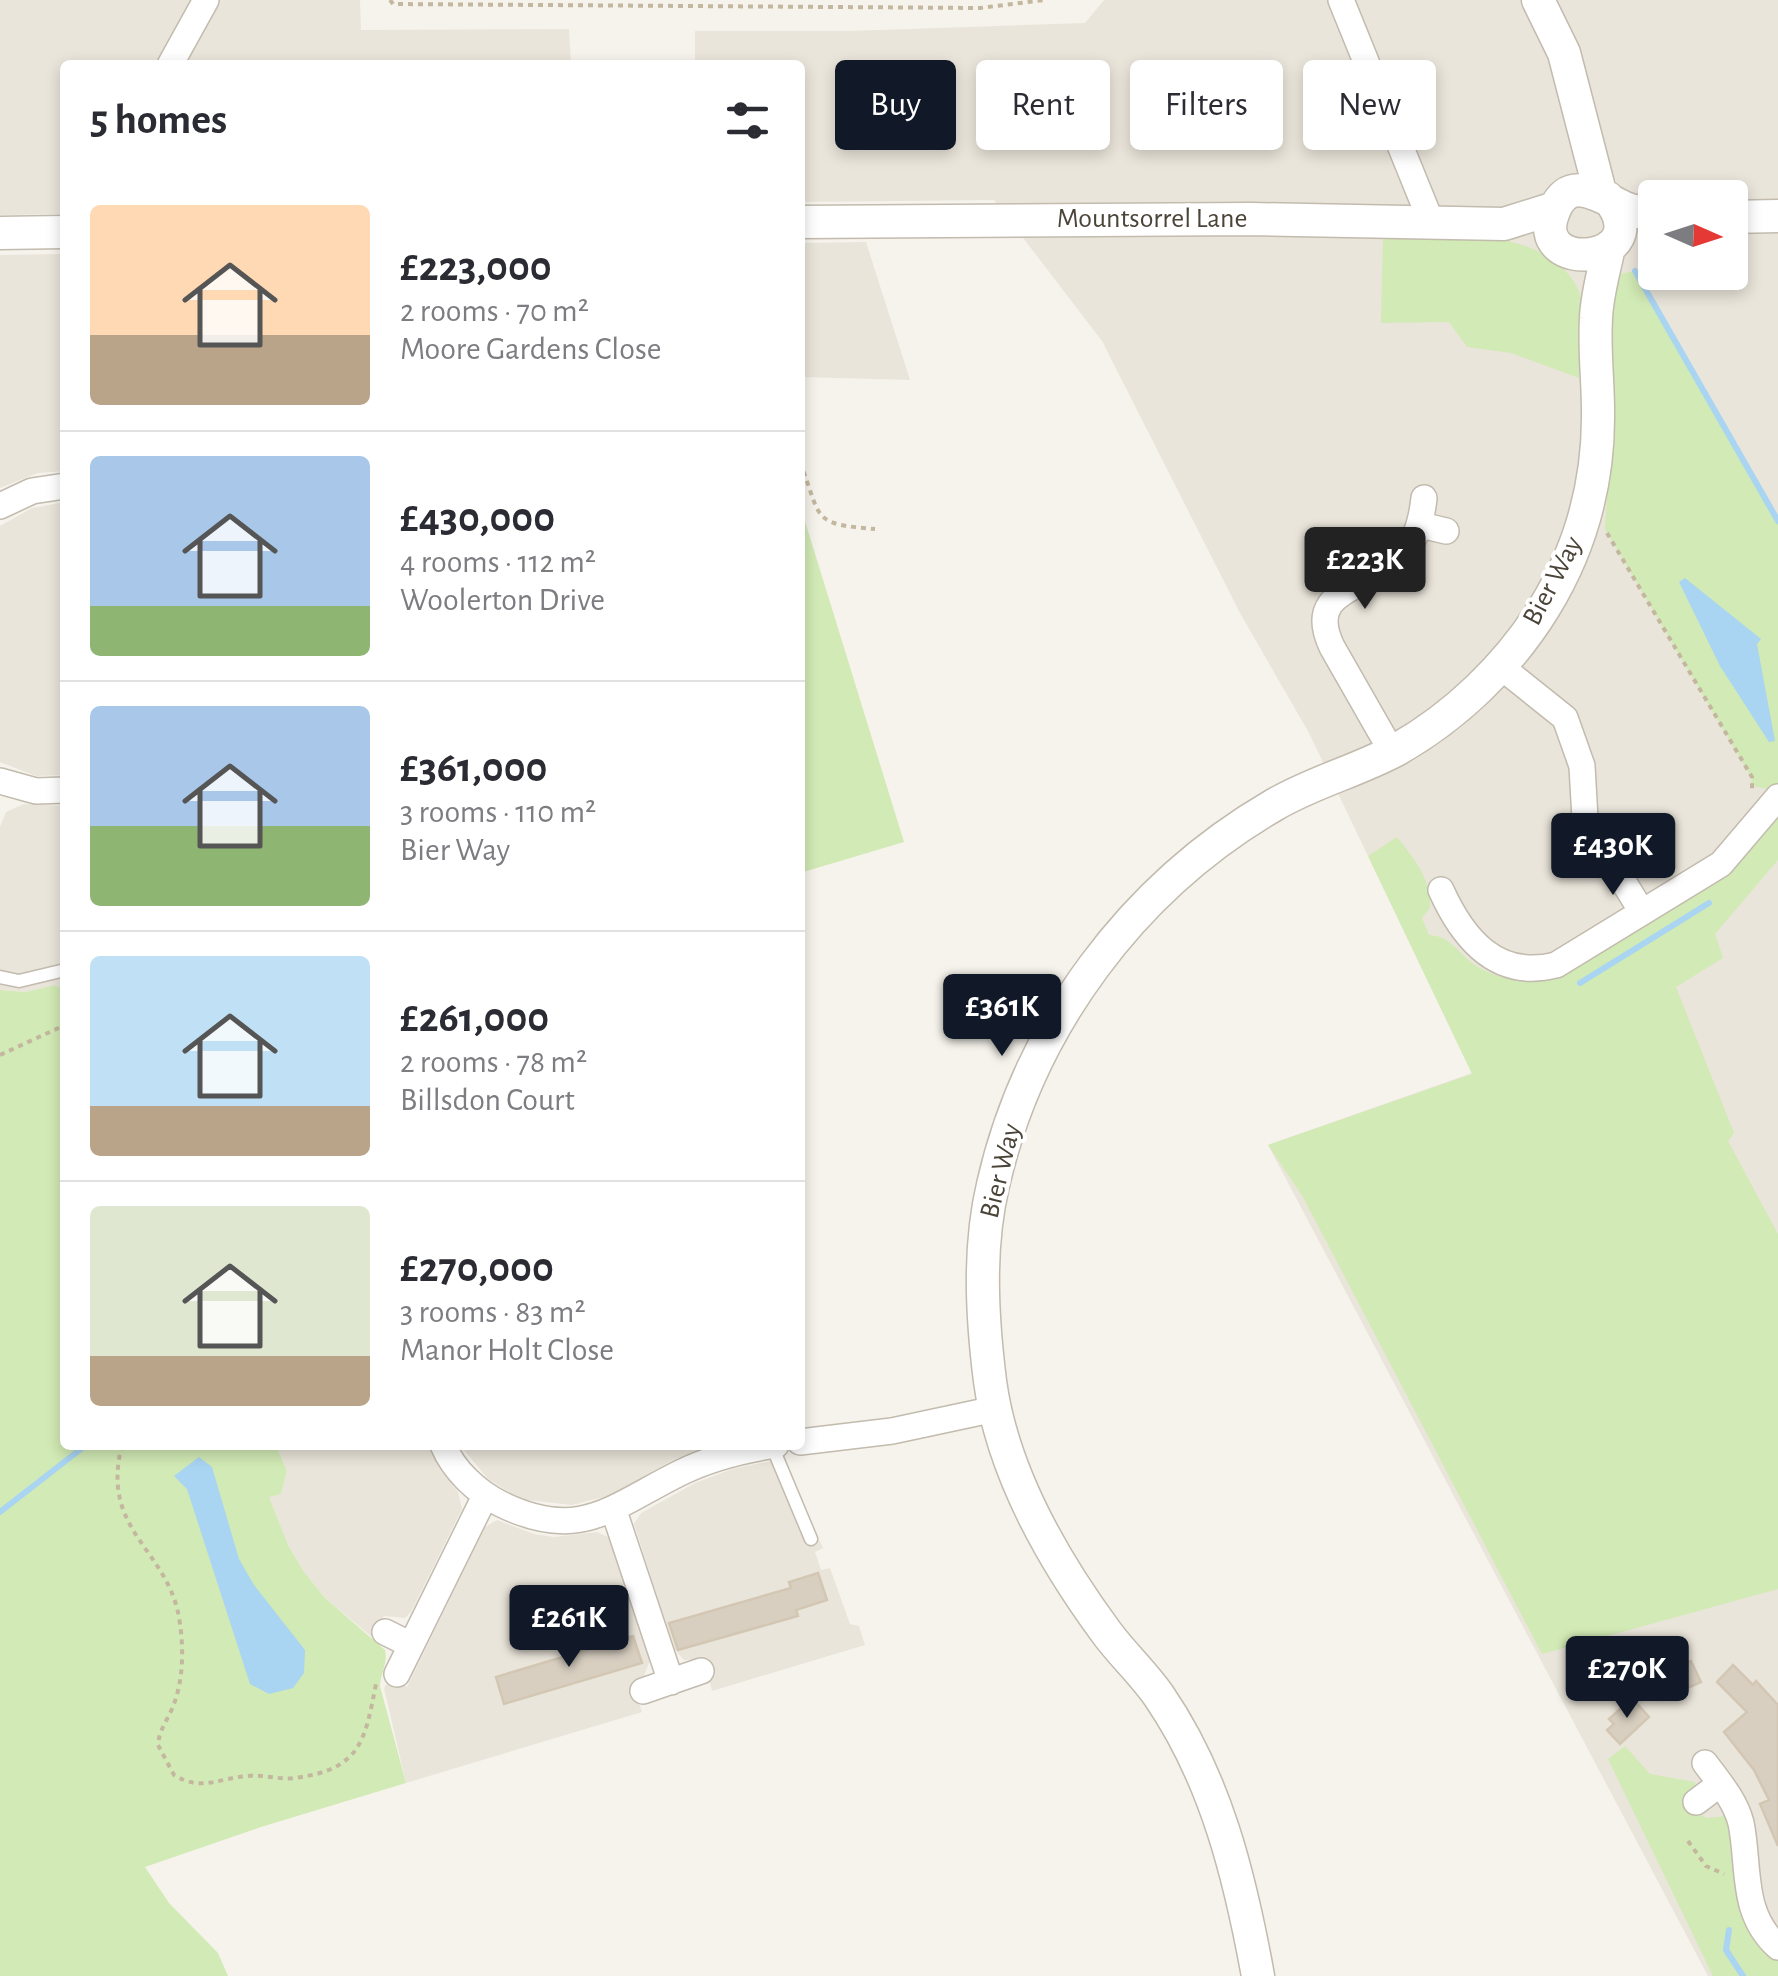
<!DOCTYPE html>
<meta charset="utf-8">
<style>
body{margin:0;font-family:"Alegreya Sans",sans-serif;background:#f7f7f7;color:#2b2b33;height:100vh;display:flex;flex-direction:column;font-size:38px;white-space:nowrap}
*{box-sizing:border-box;margin:0}
p{font-size:32px;color:#7c7c81}
.icon{flex:none;width:55px;height:55px;fill:none;stroke:currentColor;stroke-width:2;stroke-linecap:round;stroke-linejoin:round}
.map{position:relative;flex:1;overflow:hidden}
.drawer{position:absolute;left:60px;top:60px;width:745px;height:1390px;display:flex;flex-direction:column;background:#fff;border-radius:10px;box-shadow:0 5px 15px #0003}
.drawer>*{flex:none}
.banner{position:absolute;left:835px;top:60px;width:792px;height:90px;display:flex;gap:20px}
.needle{width:65px;rotate:93deg}
.fabs{position:absolute;left:1638px;top:180px;display:grid;gap:20px}
.fabs a{display:grid;place-items:center;width:110px;height:110px;border-radius:10px;background:#fff;box-shadow:0 5px 15px #0003;font-size:50px}
.price{position:absolute;translate:-50% -85px;padding:0 22px;border-radius:10px;background:#111827;color:#fff;font-size:32px;line-height:65px;filter:drop-shadow(0 2px 5px #0008)}
.price::after{content:'';position:absolute;left:50%;top:60px;width:30px;height:22px;margin-left:-15px;background:inherit;clip-path:polygon(0 0,100% 0,50% 100%)}
.price.current{background:#222;color:#fff}
ul{padding:0;list-style:none}
li{display:flex;align-items:center;gap:30px;height:250px;padding:0 30px}
li+li{border-top:2px solid #e1e1e2}
li span{display:grid;place-items:center;flex:none;width:280px;height:200px;border-radius:10px;color:#555}
li>.icon{margin-inline-start:auto}
span .icon{width:120px;height:120px;fill:#fffc;stroke-width:1}
li b{font-size:42px}
h2{display:flex;justify-content:space-between;align-items:center;height:120px;padding:0 30px;font-size:42px}
.chip{padding:0 35px;border-radius:10px;background:#fff;box-shadow:0 5px 15px #0003;font-size:35px;line-height:90px}
.chip.current{background:#111827;color:#fff}
.map>svg:first-child{display:block}
</style>
<div class="map">
<svg width="1778" height="1976" viewBox="0 0 1778 1976">
<rect width="100%" height="100%" fill="#f6f3ec"/>
<path fill="#eae5da" fill-rule="evenodd" d="M 0,0 L 360,0 L 361,30 L 569,29 L 571,65 L 65,65 L 65,214 L 0,215 Z
M 1104,0 L 1778,0 L 1778,1976 L 1708,1976 L 1268,1145 L 1472,1073 L 1309,733 L 1240,613 L 1102,341 L 994,200 L 800,202 L 800,65 L 695,65 L 695,31 L 849,31 L 1085,23 ZM 1655,198 L 1730,198 L 1730,272 L 1655,272 Z
M 866,242 L 910,380 L 800,377 L 800,243 Z
M 65,254 L 65,471 L 38,473 L 0,488 L 0,255 Z
M 65,502 L 65,775 L 36,776 L 0,762 L 0,526 L 32,508 Z
M 24,804 L 65,806 L 65,990 L 54,985 L 26,992 L 0,990 L 0,827 L 6,812 Z
M 276,1445 L 428,1445 L 441,1471 L 458,1492 L 462,1509 L 411,1612 L 405,1618 L 384,1616 L 372,1637 L 325,1598 L 304,1572 L 288,1545 L 268,1496 L 281,1494 L 287,1471 Z
M 460,1445 L 711,1445 L 671,1461 L 611,1495 L 572,1505 L 527,1500 L 509,1492 L 488,1479 Z
M 781,1459 L 823,1548 L 815,1552 L 821,1570 L 830,1568 L 850,1624 L 859,1626 L 865,1645 L 712,1691 L 704,1659 L 684,1660 L 674,1649 L 634,1524 L 641,1513 L 695,1483 L 732,1469 Z
M 497,1520 L 534,1534 L 554,1537 L 597,1532 L 610,1538 L 650,1660 L 644,1676 L 632,1682 L 642,1712 L 406,1783 L 384,1688 L 389,1679 L 407,1687 L 485,1527 Z"/>
<path fill="#d2eab5" d="M 1383,232 C 1441,235 1547,225 1578,289 C 1585,304 1583,326 1584,343 L 1579,349 L 1579,378 L 1511,353 L 1467,347 L 1449,322 L 1381,323 Z
M 1635,271 L 1778,521 L 1778,786 L 1773,790 L 1752,786 L 1751,777 L 1605,529 L 1610,446 L 1608,304 L 1619,274 Z
M 800,505 L 904,842 L 800,873 Z
M 1778,811 L 1778,860 L 1715,934 L 1723,958 L 1676,987 L 1734,1133 L 1728,1141 L 1778,1234 L 1778,1589 L 1542,1654 L 1303,1197 L 1268,1145 L 1472,1074 L 1368,856 L 1397,837 C 1414,858 1432,880 1430,908 L 1422,918 L 1429,935 C 1445,936 1451,943 1462,954 C 1492,985 1533,983 1571,968 L 1715,884 L 1728,873 Z
M 54,985 L 65,990 L 65,1445 L 276,1445 L 287,1471 L 281,1494 L 269,1497 L 288,1545 L 304,1572 L 325,1598 L 385,1650 C 388,1663 381,1672 380,1686 L 406,1783 L 261,1827 L 145,1867 L 169,1903 L 218,1953 L 228,1976 L 0,1976 L 0,990 L 26,992 Z
M 1625,1746 L 1650,1774 L 1695,1782 L 1699,1814 L 1707,1818 L 1726,1816 L 1778,1954 L 1778,1976 L 1713,1976 L 1608,1759 Z"/>
<path fill="#a9d4f2" d="M 1685,578 L 1761,639 L 1757,644 L 1775,741 L 1769,742 L 1720,666 L 1679,582 Z
M 199,1457 L 212,1467 L 239,1559 L 254,1585 L 305,1650 L 304,1673 L 293,1688 L 269,1694 L 250,1684 L 187,1489 L 174,1476 Z"/>
<g fill="none" stroke-linecap="round" stroke-linejoin="round">
<path stroke="#a9d4f2" stroke-width="6" d="M 1635,271 L 1778,521
M 1580,983 L 1709,903
M 0,1512 L 86,1445
M 1729,1930 L 1726,1950 L 1743,1976"/>
</g>
<path fill="#d8cfc1" stroke="#d3c7b4" stroke-width="2.5" d="M 818,1573 L 827,1600 L 796,1610 L 798,1616 L 678,1650 L 669,1623 L 791,1588 L 789,1582 Z
M 633,1636 L 642,1663 L 504,1704 L 496,1677 Z
M 1649,1641 L 1665,1672 L 1691,1661 L 1701,1682 L 1660,1700 L 1633,1650 Z
M 1733,1665 L 1753,1685 L 1756,1681 L 1778,1705 L 1778,1846 L 1760,1804 L 1769,1800 L 1754,1770 L 1724,1732 L 1747,1712 L 1717,1682 Z
M 1632,1698 L 1649,1717 L 1620,1744 L 1607,1730 L 1614,1724 L 1609,1719 Z"/>
<g fill="none" stroke-linecap="round" stroke-linejoin="round">
<g stroke="#c2bbae" stroke-width="15">
<path id="service" d="M 0,977 L 19,981 L 65,970
M 772,1446 L 811,1539"/>
</g>
<g stroke="#c2bbae" stroke-width="28">
<path id="minor" d="M 1341,0 L 1430,219
M 170,65 L 206,0
M 0,506 L 32,491 L 65,486
M 1421,525 L 1446,531
M 1500,666 L 1565,718 L 1582,766 L 1585,819 L 1642,912
M 1392,752 L 1332,647 C 1306,593 1357,591 1390,566 C 1414,548 1421,526 1424,498
M 0,781 L 36,791 L 65,790
M 1441,890 C 1463,939 1497,980 1556,965 L 1721,864 L 1778,797
M 800,1442 L 892,1431 L 995,1409
M 443,1445 C 454,1471 477,1492 501,1504 C 580,1543 613,1506 680,1473 C 710,1458 743,1450 776,1445
M 614,1511 L 671,1682
M 385,1632 L 411,1645
M 397,1674 L 485,1496
M 643,1691 L 701,1671
M 1705,1763 C 1719,1782 1735,1800 1741,1823 C 1750,1867 1740,1913 1778,1947
M 1696,1802 L 1720,1784"/>
</g>
<g stroke="#c2bbae" stroke-width="35">
<path id="tertiary" d="M 1538,0 L 1564,53 L 1600,192
M 1608,198 C 1661,264 1526,277 1554,211 C 1569,173 1601,197 1625,208 C 1634,212 1645,213 1655,215
M 1730,217 L 1778,216
M 800,222 L 1251,219 L 1504,224 L 1555,208
M 0,233 L 65,232
M 1258,1976 C 1240,1877 1216,1779 1159,1696 C 1143,1673 1122,1654 1106,1632 C 1053,1560 1002,1471 990,1381 C 982,1317 978,1248 993,1185 C 1029,1026 1133,887 1274,805 C 1313,782 1357,771 1396,750 C 1455,717 1509,665 1544,608 C 1581,548 1599,482 1598,411 C 1598,380 1594,349 1596,318 C 1597,294 1604,271 1609,247"/>
</g>
<path stroke="#c4b79f" stroke-width="4" stroke-dasharray="5 5" stroke-linecap="butt" d="M 390,0 L 393,4 L 980,8 L 1044,0
M 800,462 C 822,519 810,524 875,529
M 1607,533 L 1752,777 L 1752,793
M 800,779 L 802,786
M 0,1055 L 65,1025
M 122,1445 C 99,1533 171,1549 180,1624 C 184,1652 183,1683 172,1709 C 166,1722 159,1731 158,1745 L 174,1775 C 202,1792 218,1778 248,1776 C 263,1774 278,1780 294,1778 C 362,1770 365,1739 376,1684
M 1688,1841 L 1706,1866 L 1724,1874"/>
<use href="#service" stroke="#fff" stroke-width="12"/>
<use href="#minor" stroke="#fff" stroke-width="25"/>
<use href="#tertiary" stroke="#fff" stroke-width="32"/>
</g>
<g text-anchor="middle" dominant-baseline="central" stroke-width="8" stroke-linejoin="round" paint-order="stroke">
<g font-size="28" fill="#4b4439" stroke="#fff">
<text x="1152" y="219">Mountsorrel Lane</text>
<text transform="translate(1553 581) rotate(-62)">Bier Way</text>
<text transform="translate(1001 1171) rotate(-76)">Bier Way</text>
</g>
</g>
</svg>
<div class="fabs">
<a><svg class="needle" viewBox="-14 -14 28 28"><path d="M0-13l5 13h-10z" fill="#e53935"/><path d="M0 13l5-13h-10z" fill="#7c7c81"/></svg></a>
</div>
<b class="price current" style="left:1365px;top:612px">£223K</b>
<b class="price" style="left:1613px;top:898px">£430K</b>
<b class="price" style="left:1002px;top:1059px">£361K</b>
<b class="price" style="left:569px;top:1670px">£261K</b>
<b class="price" style="left:1627px;top:1721px">£270K</b>
<div class="banner">
<a class="chip current">Buy</a>
<a class="chip">Rent</a>
<a class="chip">Filters</a>
<a class="chip">New</a>
</div>
<section class="drawer">
<h2>5 homes<svg class="icon" aria-label="filters" viewBox="0 0 24 24"><path d="M4 7h16M4 17h16"/><circle cx="9" cy="7" r="2"/><circle cx="15" cy="17" r="2"/></svg></h2>
<ul>
<li><span style="background:linear-gradient(#ffd9b3 65%,#b9a48a 0)"><svg class="icon" aria-label="home" viewBox="0 0 24 24"><path d="M3 11l9-7 9 7M6 9v11h12V9"/></svg></span><div><b>£223,000</b><p>2 rooms · 70 m²</p><p>Moore Gardens Close</p></div></li>
<li><span style="background:linear-gradient(#a9c7e8 75%,#8fb573 0)"><svg class="icon" aria-label="home" viewBox="0 0 24 24"><path d="M3 11l9-7 9 7M6 9v11h12V9"/></svg></span><div><b>£430,000</b><p>4 rooms · 112 m²</p><p>Woolerton Drive</p></div></li>
<li><span style="background:linear-gradient(#a9c7e8 60%,#8fb573 0)"><svg class="icon" aria-label="home" viewBox="0 0 24 24"><path d="M3 11l9-7 9 7M6 9v11h12V9"/></svg></span><div><b>£361,000</b><p>3 rooms · 110 m²</p><p>Bier Way</p></div></li>
<li><span style="background:linear-gradient(#bfe0f5 75%,#b9a48a 0)"><svg class="icon" aria-label="home" viewBox="0 0 24 24"><path d="M3 11l9-7 9 7M6 9v11h12V9"/></svg></span><div><b>£261,000</b><p>2 rooms · 78 m²</p><p>Billsdon Court</p></div></li>
<li><span style="background:linear-gradient(#dfe7d0 75%,#b9a48a 0)"><svg class="icon" aria-label="home" viewBox="0 0 24 24"><path d="M3 11l9-7 9 7M6 9v11h12V9"/></svg></span><div><b>£270,000</b><p>3 rooms · 83 m²</p><p>Manor Holt Close</p></div></li>
</ul>
</section>
</div>
